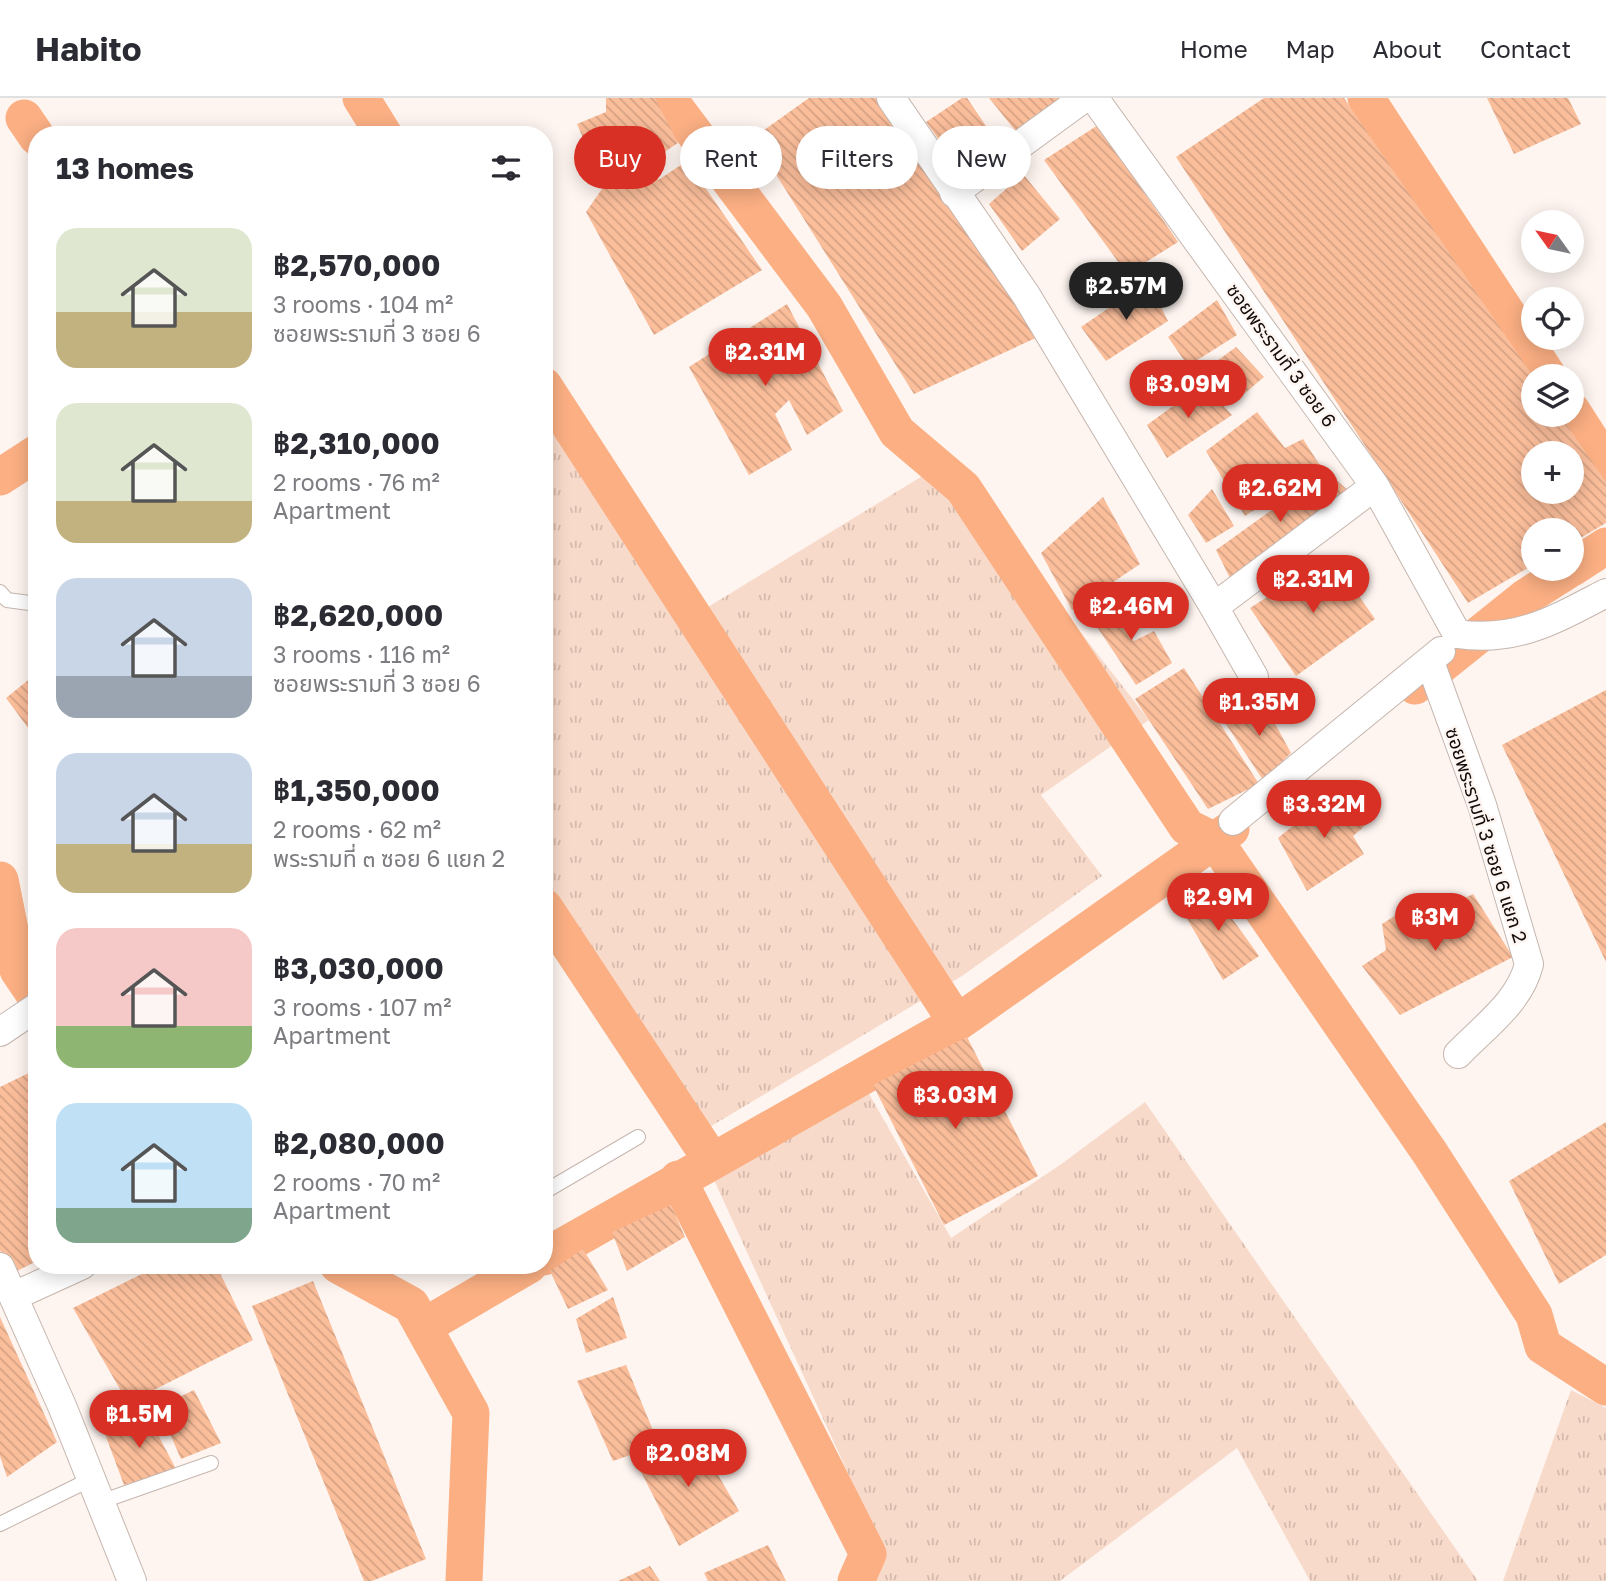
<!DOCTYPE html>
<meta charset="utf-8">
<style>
body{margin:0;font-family:"Golos Text","Noto Sans Thai",sans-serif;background:#f2f2f3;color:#2b2b33;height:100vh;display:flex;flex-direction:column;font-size:26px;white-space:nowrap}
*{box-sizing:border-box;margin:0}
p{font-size:23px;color:#7c7c81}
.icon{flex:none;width:38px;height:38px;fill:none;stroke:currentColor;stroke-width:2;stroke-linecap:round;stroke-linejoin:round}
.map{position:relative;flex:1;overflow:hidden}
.details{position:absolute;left:28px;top:28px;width:525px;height:1148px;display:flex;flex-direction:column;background:#fff;border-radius:28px;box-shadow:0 4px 18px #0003}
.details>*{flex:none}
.banner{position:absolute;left:574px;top:28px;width:665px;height:63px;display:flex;gap:14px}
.needle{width:46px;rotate:303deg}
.buttons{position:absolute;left:1521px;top:112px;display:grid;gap:14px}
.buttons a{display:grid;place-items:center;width:63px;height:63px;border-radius:50%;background:#fff;box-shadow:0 4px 18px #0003;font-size:35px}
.price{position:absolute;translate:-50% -60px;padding:0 16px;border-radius:24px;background:#d93025;color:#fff;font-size:23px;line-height:46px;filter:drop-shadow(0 2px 4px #0008)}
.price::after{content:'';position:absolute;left:50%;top:42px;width:21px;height:16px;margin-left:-10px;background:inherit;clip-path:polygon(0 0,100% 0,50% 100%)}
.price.active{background:#222;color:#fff}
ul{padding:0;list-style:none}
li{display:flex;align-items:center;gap:21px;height:175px;padding:0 28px}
li span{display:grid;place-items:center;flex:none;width:196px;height:140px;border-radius:21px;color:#555}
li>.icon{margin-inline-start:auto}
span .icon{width:84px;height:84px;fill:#fffc;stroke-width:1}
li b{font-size:30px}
h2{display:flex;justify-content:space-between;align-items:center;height:84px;padding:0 28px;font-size:30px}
.chip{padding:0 24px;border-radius:32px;background:#fff;box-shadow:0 4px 18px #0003;font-size:24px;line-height:63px}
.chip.active{background:#d93025;color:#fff}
header{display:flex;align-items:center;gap:42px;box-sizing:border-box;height:98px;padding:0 35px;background:#fff;border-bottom:2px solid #e1e1e2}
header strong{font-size:33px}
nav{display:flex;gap:38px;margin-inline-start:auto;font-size:24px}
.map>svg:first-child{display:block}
</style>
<header>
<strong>Habito</strong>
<nav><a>Home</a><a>Map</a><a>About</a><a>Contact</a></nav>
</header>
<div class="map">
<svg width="1606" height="1483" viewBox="0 0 1606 1483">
<defs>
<pattern id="grass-tufts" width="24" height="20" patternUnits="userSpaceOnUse" patternTransform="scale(1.75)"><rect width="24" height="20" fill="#f8daca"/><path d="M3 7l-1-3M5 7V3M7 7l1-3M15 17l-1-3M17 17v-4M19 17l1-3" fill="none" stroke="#d4baac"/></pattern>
<pattern id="building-back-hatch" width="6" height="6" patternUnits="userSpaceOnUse" patternTransform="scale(1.75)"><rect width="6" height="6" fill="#fbbe9b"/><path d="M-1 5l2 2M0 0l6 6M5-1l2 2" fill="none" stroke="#d6a284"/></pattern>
</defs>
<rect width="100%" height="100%" fill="#fef5f0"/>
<path fill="url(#grass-tufts)" d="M 544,280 L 695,517 L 947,363 L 1149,622 L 1041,697 L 1102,778 L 962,878 L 708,1030 L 544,782 Z
M 864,987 L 951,1140 L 1060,1067 L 1145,1004 L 1478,1483 L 1310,1483 L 1237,1350 L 1060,1483 L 874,1483 L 885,1456 L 714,1082 Z
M 1571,1292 L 1606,1310 L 1606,1483 L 1503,1483 Z"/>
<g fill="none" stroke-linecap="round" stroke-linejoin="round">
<path stroke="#fbaf83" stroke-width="37" d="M 361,0 L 384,37
M 668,0 L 824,208 L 897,334 L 963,390 L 1187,729 L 1215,743 L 1430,1055 L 1534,1217 L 1543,1248 L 1606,1289
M 1366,0 L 1548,278
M 24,20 L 37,39
M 544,288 L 957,925
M 1572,313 L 1606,366
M 0,379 L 37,355
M 1572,470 L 1606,448
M 1415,588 L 1526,499 L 1570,471
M 0,782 L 18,872 L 37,900
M 544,809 L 712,1063
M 678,1081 L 868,1456 L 856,1483
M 544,1159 L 957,925 L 1231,731
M 338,1167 L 411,1207 L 471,1315 L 464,1483
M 423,1229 L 529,1167"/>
</g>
<path fill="url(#building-back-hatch)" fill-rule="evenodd" d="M 606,0 L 655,0 L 678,45 L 649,64 L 658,82 L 687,63 L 762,172 L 654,237 L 586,114 L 604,88 L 577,26 L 606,14 Z
M 809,0 L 881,0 L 1040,238 L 914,296 L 753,40 Z
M 962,0 L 967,0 L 999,47 L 961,72 L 926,24 Z
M 989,0 L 1066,0 L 1018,36 Z
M 1264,0 L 1344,0 L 1533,278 L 1533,317 L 1560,317 L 1606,384 L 1606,425 L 1572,445 L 1572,432 L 1533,432 L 1533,467 L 1468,505 L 1176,59 ZM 1533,355 L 1572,355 L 1572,394 L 1533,394 Z
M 1487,0 L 1568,0 L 1581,26 L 1514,56 Z
M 1098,27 L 1178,144 L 1127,176 L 1044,62 Z
M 1023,76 L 1060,121 L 1022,153 L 989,106 Z
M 1148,183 L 1168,223 L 1106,263 L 1081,229 Z
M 1217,202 L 1237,237 L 1188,268 L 1168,239 Z
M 787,206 L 843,313 L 807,337 L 789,302 L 775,316 L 792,352 L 749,377 L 689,269 Z
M 1236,249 L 1264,279 L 1231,307 L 1206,271 Z
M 1203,286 L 1232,317 L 1167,360 L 1147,327 Z
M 1257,314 L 1285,350 L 1303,341 L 1321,369 L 1245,418 L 1206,353 Z
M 1326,373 L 1350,394 L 1231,482 L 1216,452 Z
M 1212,391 L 1234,428 L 1206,445 L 1188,417 Z
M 1103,399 L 1140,466 L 1072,512 L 1041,455 Z
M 1331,458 L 1375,521 L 1296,578 L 1250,510 Z
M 1127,494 L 1132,518 L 1121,525 L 1134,543 L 1154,533 L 1172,565 L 1136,587 L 1091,520 Z
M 1184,570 L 1259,686 L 1208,711 L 1135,601 Z
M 37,575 L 37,642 L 6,600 Z
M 1606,592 L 1606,864 L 1502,647 Z
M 1262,602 L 1291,655 L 1263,682 L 1224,623 Z
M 1339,690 L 1367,726 L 1353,738 L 1364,756 L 1307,793 L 1278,740 Z
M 1208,787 L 1259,858 L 1223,882 L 1179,807 Z
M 1473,796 L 1513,859 L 1400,917 L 1362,868 L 1386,852 L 1382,826 L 1413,806 L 1421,822 Z
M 967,939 L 1038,1078 L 944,1127 L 873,987 Z
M 37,971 L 37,1163 L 11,1176 L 0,1152 L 0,989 Z
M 1606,1024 L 1606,1157 L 1559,1186 L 1509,1083 Z
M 671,1107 L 685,1139 L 627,1173 L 612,1134 Z
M 583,1151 L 608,1192 L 568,1211 L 550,1173 Z
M 160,1167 L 216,1167 L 253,1242 L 128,1305 L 73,1210 Z
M 313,1183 L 426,1461 L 372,1483 L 364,1483 L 252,1208 Z
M 613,1199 L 627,1240 L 586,1255 L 576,1221 Z
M 0,1219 L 57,1344 L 7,1379 L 0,1358 Z
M 626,1267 L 659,1347 L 613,1363 L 577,1283 Z
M 194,1292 L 221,1345 L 181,1361 L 158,1309 Z
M 146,1314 L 176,1371 L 124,1387 L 105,1336 Z
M 692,1332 L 739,1413 L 679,1448 L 639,1370 Z
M 768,1447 L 786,1483 L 708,1483 L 704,1475 Z
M 650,1468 L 660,1483 L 618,1483 Z"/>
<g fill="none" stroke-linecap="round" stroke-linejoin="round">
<g stroke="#c5b6ae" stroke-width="16">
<path id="lane" d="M 0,494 L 7,502 L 37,506
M 544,1094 L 638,1039
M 430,1168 L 431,1167
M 100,1404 L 211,1365
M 0,1426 L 91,1381"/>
</g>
<g stroke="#c5b6ae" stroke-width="30">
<path id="street" d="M 891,0 L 1026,197 L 1214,509
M 1094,0 L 1375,388 L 1457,536
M 954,95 L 1084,0
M 1457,536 C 1517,545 1556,521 1606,495
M 1430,564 L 1482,707 L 1529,866 C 1520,904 1484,929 1458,956
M 1254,579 L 1214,509 L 1375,388
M 1233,723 L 1441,553
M 0,934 L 37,909
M 0,1169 L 62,1308 L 132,1483
M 14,1198 L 82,1167"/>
</g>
<use href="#lane" stroke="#fff" stroke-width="14"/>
<use href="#street" stroke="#fff" stroke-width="28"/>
</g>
<g text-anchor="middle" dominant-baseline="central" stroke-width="5" stroke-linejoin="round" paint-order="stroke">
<g font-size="19" fill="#110c0a" stroke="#fef5f0">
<text transform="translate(1282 257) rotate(54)">ซอยพระรามที่ 3 ซอย 6</text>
<text transform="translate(1487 737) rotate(72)">ซอยพระรามที่ 3 ซอย 6 แยก 2</text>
</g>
</g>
</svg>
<div class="buttons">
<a><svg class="needle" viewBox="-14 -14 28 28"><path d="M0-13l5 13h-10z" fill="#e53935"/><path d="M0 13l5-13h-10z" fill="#7c7c81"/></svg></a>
<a><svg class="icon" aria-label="locate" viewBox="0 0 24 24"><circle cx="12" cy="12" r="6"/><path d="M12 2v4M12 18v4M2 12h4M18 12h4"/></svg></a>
<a><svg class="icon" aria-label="layers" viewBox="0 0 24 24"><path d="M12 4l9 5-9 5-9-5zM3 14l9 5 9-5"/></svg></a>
<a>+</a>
<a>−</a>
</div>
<b class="price active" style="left:1126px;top:224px">฿2.57M</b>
<b class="price" style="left:765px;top:290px">฿2.31M</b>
<b class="price" style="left:1188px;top:322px">฿3.09M</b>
<b class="price" style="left:1280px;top:426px">฿2.62M</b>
<b class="price" style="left:1313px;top:517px">฿2.31M</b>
<b class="price" style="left:1131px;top:544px">฿2.46M</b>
<b class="price" style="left:1259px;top:640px">฿1.35M</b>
<b class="price" style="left:1324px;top:742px">฿3.32M</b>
<b class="price" style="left:1218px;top:835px">฿2.9M</b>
<b class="price" style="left:1435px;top:855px">฿3M</b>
<b class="price" style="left:955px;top:1033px">฿3.03M</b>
<b class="price" style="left:139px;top:1352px">฿1.5M</b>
<b class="price" style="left:688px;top:1391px">฿2.08M</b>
<div class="banner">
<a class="chip active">Buy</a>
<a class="chip">Rent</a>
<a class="chip">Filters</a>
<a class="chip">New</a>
</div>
<section class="details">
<h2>13 homes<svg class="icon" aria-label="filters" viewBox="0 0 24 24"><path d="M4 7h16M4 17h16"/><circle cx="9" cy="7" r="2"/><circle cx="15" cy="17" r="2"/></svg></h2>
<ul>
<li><span style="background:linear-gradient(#dfe7d0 60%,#c2b280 0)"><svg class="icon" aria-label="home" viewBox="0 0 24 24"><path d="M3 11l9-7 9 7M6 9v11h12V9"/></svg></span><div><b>฿2,570,000</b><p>3 rooms · 104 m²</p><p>ซอยพระรามที่ 3 ซอย 6</p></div></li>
<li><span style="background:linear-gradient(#dfe7d0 70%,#c2b280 0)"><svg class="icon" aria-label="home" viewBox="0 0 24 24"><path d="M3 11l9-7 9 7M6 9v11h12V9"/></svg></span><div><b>฿2,310,000</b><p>2 rooms · 76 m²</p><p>Apartment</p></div></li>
<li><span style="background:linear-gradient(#c9d6e8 70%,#9aa5b1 0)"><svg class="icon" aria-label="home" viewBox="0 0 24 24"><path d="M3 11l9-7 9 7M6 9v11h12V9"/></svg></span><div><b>฿2,620,000</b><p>3 rooms · 116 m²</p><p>ซอยพระรามที่ 3 ซอย 6</p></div></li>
<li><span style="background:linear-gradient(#c9d6e8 65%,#c2b280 0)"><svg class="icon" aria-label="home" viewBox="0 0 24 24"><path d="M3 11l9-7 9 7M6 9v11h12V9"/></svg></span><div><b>฿1,350,000</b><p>2 rooms · 62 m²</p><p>พระรามที่ ๓ ซอย 6 แยก 2</p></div></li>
<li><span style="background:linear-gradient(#f6c9c9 70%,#8fb573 0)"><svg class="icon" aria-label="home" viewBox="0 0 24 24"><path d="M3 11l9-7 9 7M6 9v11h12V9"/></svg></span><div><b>฿3,030,000</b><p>3 rooms · 107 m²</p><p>Apartment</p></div></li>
<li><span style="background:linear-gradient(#bfe0f5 75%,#7fa58c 0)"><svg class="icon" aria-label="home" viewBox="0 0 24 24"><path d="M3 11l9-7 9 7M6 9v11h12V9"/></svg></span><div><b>฿2,080,000</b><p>2 rooms · 70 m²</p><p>Apartment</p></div></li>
</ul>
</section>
</div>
